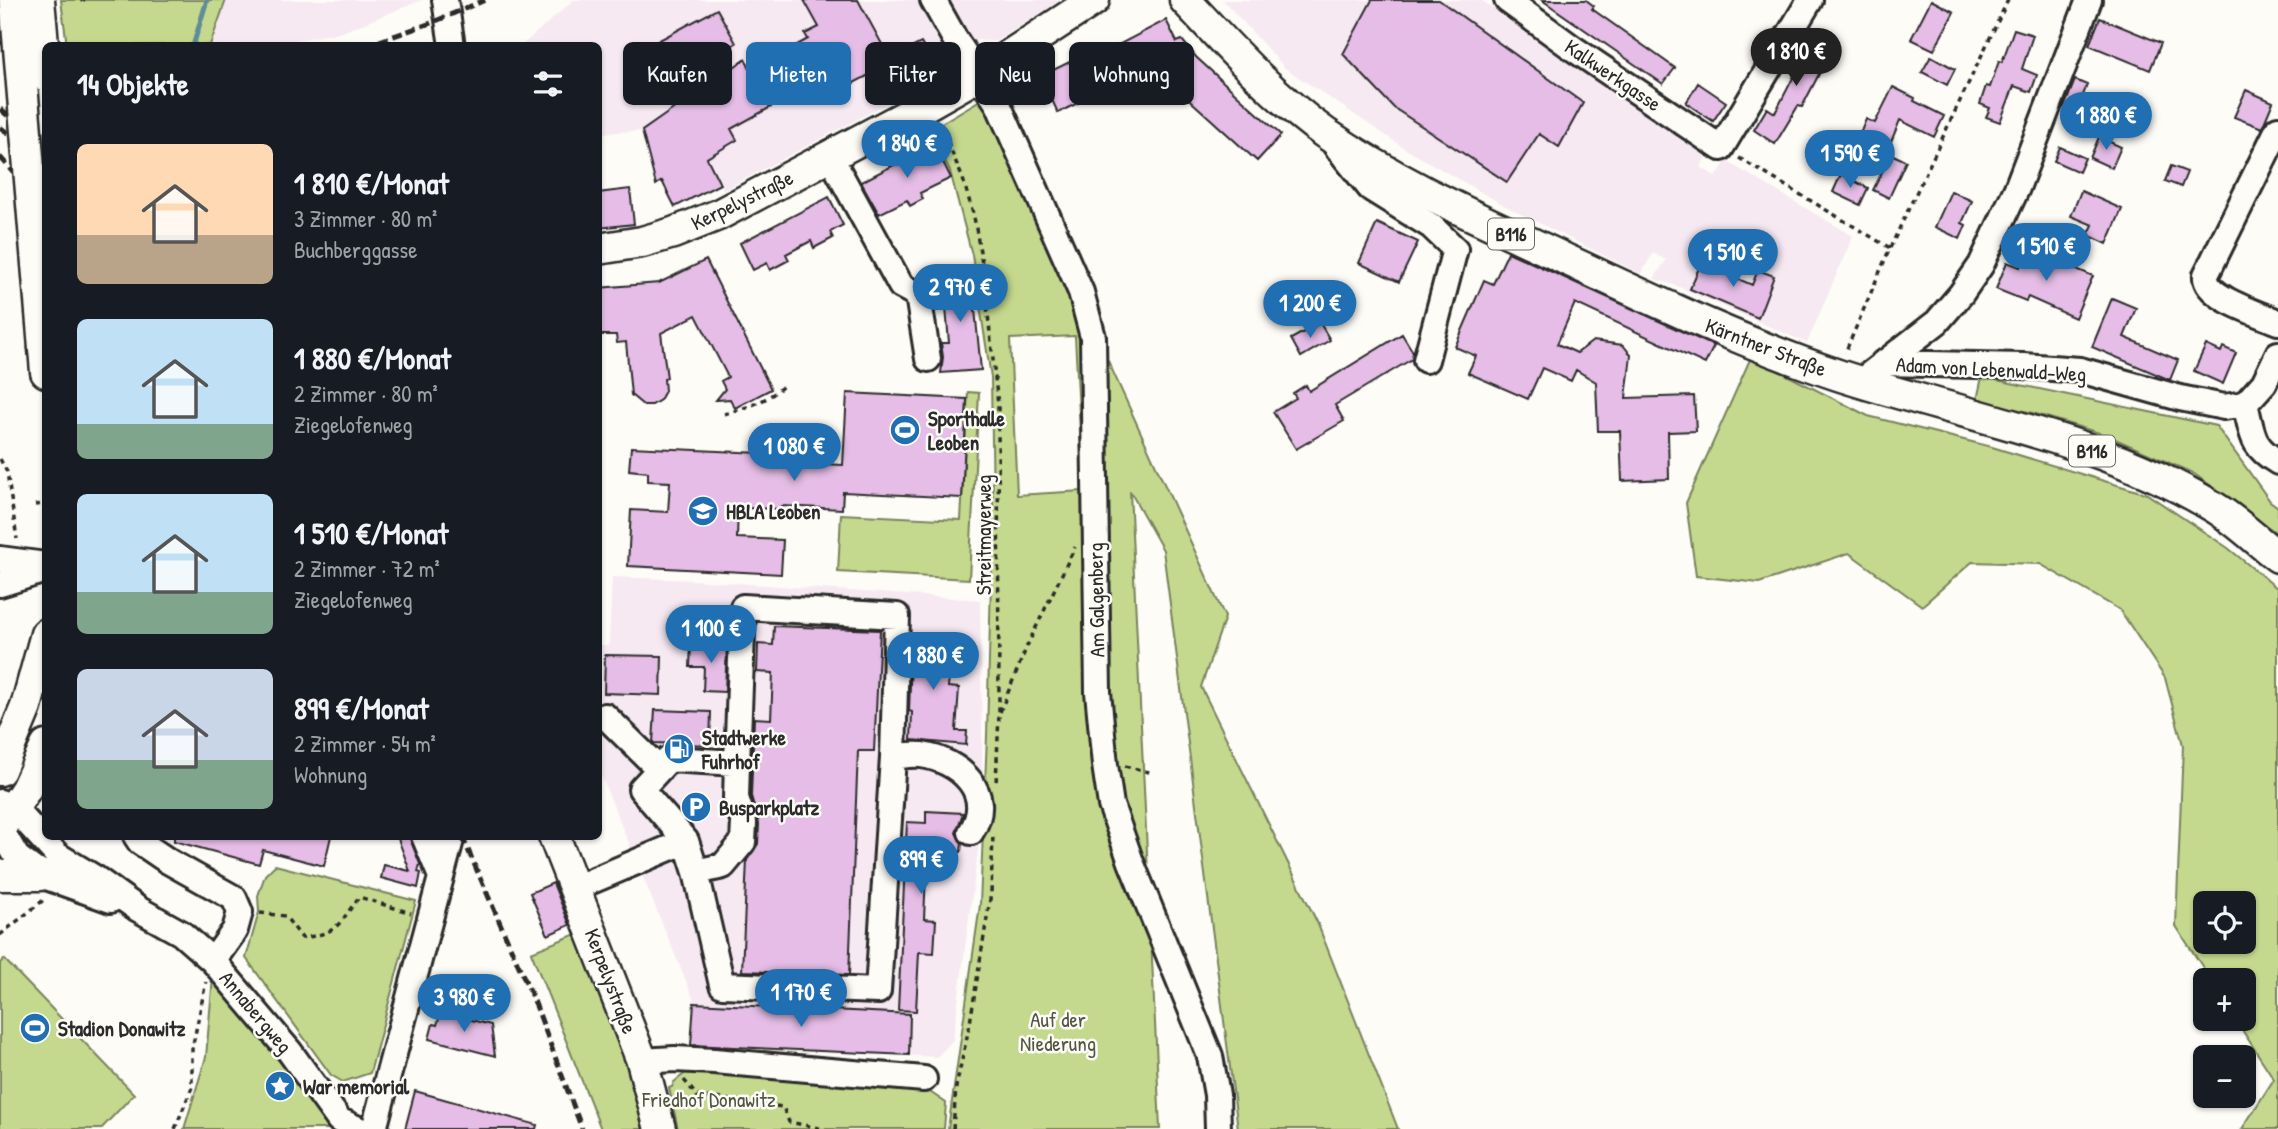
<!DOCTYPE html>
<html lang="de">
<meta charset="utf-8">
<style>
body{margin:0;font-family:"Patrick Hand",sans-serif;background:#20242c;color:#f1f3f6;height:100vh;display:flex;flex-direction:column;font-size:26px;white-space:nowrap}
*{box-sizing:border-box;margin:0}
p{font-size:23px;color:#9ea1a6}
.icon{flex:none;width:38px;height:38px;fill:none;stroke:currentColor;stroke-width:2;stroke-linecap:round;stroke-linejoin:round}
.map{position:relative;flex:1;overflow:hidden}
.drawer{position:absolute;left:42px;top:42px;width:560px;height:798px;display:flex;flex-direction:column;background:#171b24;border-radius:10px;box-shadow:0 2px 5px #0004}
.drawer>*{flex:none}
.hud{position:absolute;left:623px;top:42px;width:665px;height:63px;display:flex;gap:14px}
.buttons{position:absolute;left:2193px;top:891px;display:grid;gap:14px}
.buttons a{display:grid;place-items:center;width:63px;height:63px;border-radius:10px;background:#171b24;box-shadow:0 2px 5px #0004;font-size:35px}
.price{position:absolute;translate:-50% -60px;padding:0 16px;border-radius:24px;background:#1f6fb2;color:#fff;font-size:23px;line-height:46px;filter:drop-shadow(0 2px 4px #0008)}
.price::after{content:'';position:absolute;left:50%;top:42px;width:21px;height:16px;margin-left:-10px;background:inherit;clip-path:polygon(0 0,100% 0,50% 100%)}
.price.active{background:#222;color:#fff}
ul{padding:0;list-style:none}
li{display:flex;align-items:center;gap:21px;height:175px;padding:0 35px}
li span{display:grid;place-items:center;flex:none;width:196px;height:140px;border-radius:10px;color:#555}
li>.icon{margin-inline-start:auto}
span .icon{width:84px;height:84px;fill:#fffc;stroke-width:1}
li b{font-size:30px}
h2{display:flex;justify-content:space-between;align-items:center;height:84px;padding:0 35px;font-size:30px}
.pill{padding:0 24px;border-radius:10px;background:#171b24;box-shadow:0 2px 5px #0004;font-size:24px;line-height:63px}
.pill.active{background:#1f6fb2;color:#fff}
.map>svg:first-child{display:block}
</style>
<div class="map">
<svg width="2278" height="1129" viewBox="0 0 2278 1129">
<rect width="100%" height="100%" fill="#fdfcf7"/>
<filter id="ink" filterUnits="userSpaceOnUse"><feTurbulence type="fractalNoise" baseFrequency=".0143" numOctaves="2"/><feDisplacementMap in="SourceGraphic" scale="14" xChannelSelector="R" yChannelSelector="G"/><feConvolveMatrix kernelMatrix="1 2 1 2 8 2 1 2 1" color-interpolation-filters="sRGB"/></filter>
<g filter="url(#ink)">
<path fill="#f6e9f2" d="M 226,0 L 422,0 L 342,32 L 278,43 L 210,46 Z
M 574,0 L 1062,0 L 996,41 L 978,40 L 969,45 L 950,57 L 945,73 L 724,190 L 707,159 L 656,185 L 642,131 L 599,133 L 598,46 L 521,46 Z
M 1223,0 L 1481,0 L 1707,155 L 1701,167 L 1716,177 L 1726,161 L 1853,236 L 1807,343 L 1677,286 L 1654,279 L 1666,260 L 1653,253 L 1641,274 L 1509,208 L 1409,151 L 1285,68 Z
M 612,577 L 693,580 L 980,600 L 983,812 L 953,1040 L 937,1057 L 691,1044 L 693,998 L 599,771 L 599,645 L 609,645 Z"/>
<path fill="#c5d98e" stroke="#78825c" stroke-width="2" fill-rule="evenodd" d="M 61,0 L 226,0 L 210,45 L 67,46 Z
M 987,96 L 1225,617 L 1201,687 L 1317,922 L 1398,1129 L 1238,1129 L 1163,550 L 1130,491 L 1160,1129 L 948,1129 L 980,905 L 987,736 L 993,505 L 991,377 L 972,255 L 950,171 L 930,130 ZM 1075,336 L 1083,491 L 1017,495 L 1010,339 Z
M 1751,357 L 1868,416 L 1992,447 L 2147,494 L 2228,548 L 2278,589 L 2278,1129 L 2242,1129 L 2274,1079 L 2235,1019 L 2244,1018 L 2244,980 L 2211,980 L 2176,926 L 2183,745 L 2165,678 L 2120,610 L 2040,564 L 1972,562 L 1922,606 L 1849,553 L 1759,583 L 1696,576 L 1686,503 ZM 2205,903 L 2244,903 L 2244,942 L 2205,942 Z
M 1982,377 L 2216,426 L 2270,501 L 2278,507 L 2278,534 L 2193,473 L 2106,435 L 2033,413 L 1977,400 Z
M 968,392 L 979,393 L 969,579 L 838,572 L 841,514 L 961,520 Z
M 275,865 L 416,901 L 370,1073 L 343,1082 L 331,1075 L 246,958 L 259,912 L 258,896 L 265,875 Z
M 581,932 L 618,1029 L 646,1129 L 601,1129 L 531,952 Z
M 4,959 L 134,1094 L 101,1129 L 0,1129 L 0,963 Z
M 213,977 L 261,1034 L 330,1129 L 184,1129 L 206,1057 Z
M 688,1071 L 918,1084 L 946,1103 L 944,1129 L 678,1129 L 669,1088 L 672,1087 L 674,1082 Z"/>
<g fill="none" stroke-linecap="round" stroke-linejoin="round">
<path stroke="#5e8c97" stroke-width="5" d="M 193,46 L 207,0"/>
</g>
<path fill="#e5bde6" stroke="#2b2b2b" stroke-width="2" d="M 804,0 L 858,0 L 890,59 L 921,43 L 928,55 L 907,66 L 869,75 L 850,85 L 842,71 L 818,85 L 797,45 L 808,39 L 805,34 L 819,27 Z
M 1372,0 L 1439,0 L 1583,103 L 1559,147 L 1539,134 L 1507,182 L 1394,108 L 1343,54 Z
M 1542,0 L 1586,0 L 1594,6 L 1592,9 L 1675,68 L 1663,84 Z
M 1931,0 L 1954,12 L 1934,50 L 1911,39 Z
M 717,9 L 736,43 L 658,87 L 639,51 Z
M 2100,18 L 2161,43 L 2150,70 L 2089,45 Z
M 1166,20 L 1177,42 L 1182,40 L 1196,57 L 1281,135 L 1257,161 L 1172,84 L 1176,80 L 1160,50 L 1113,74 L 1118,83 L 1058,113 L 1041,76 L 1100,47 L 1103,53 Z
M 2014,29 L 2033,35 L 2022,69 L 2037,75 L 2031,92 L 2014,86 L 2000,122 L 1986,117 L 1990,108 L 1980,104 L 1986,86 L 1990,87 L 1999,61 L 2002,62 Z
M 1809,35 L 1833,47 L 1802,107 L 1798,106 L 1775,144 L 1754,130 L 1767,108 L 1775,113 L 1795,74 L 1790,71 Z
M 1931,56 L 1955,69 L 1947,85 L 1922,72 Z
M 745,59 L 771,107 L 731,129 L 737,140 L 707,158 L 720,184 L 675,207 L 662,181 L 656,185 L 642,131 L 679,105 L 715,86 L 713,82 Z
M 2075,80 L 2087,85 L 2076,113 L 2064,108 Z
M 1698,83 L 1726,102 L 1713,121 L 1686,103 Z
M 1893,87 L 1915,98 L 1914,101 L 1944,116 L 1934,137 L 1900,120 L 1888,149 L 1859,136 L 1866,119 L 1875,123 Z
M 2246,90 L 2273,102 L 2262,128 L 2234,117 Z
M 2099,137 L 2121,147 L 2112,168 L 2090,158 Z
M 934,144 L 951,178 L 920,193 L 923,199 L 910,206 L 907,200 L 879,214 L 861,182 Z
M 2060,147 L 2085,158 L 2079,172 L 2054,161 Z
M 1891,154 L 1906,161 L 1889,198 L 1873,190 Z
M 2171,166 L 2187,172 L 2181,187 L 2165,181 Z
M 1841,174 L 1868,188 L 1860,205 L 1833,192 Z
M 630,189 L 634,224 L 598,228 L 598,193 Z
M 1951,191 L 1972,201 L 1962,223 L 1966,225 L 1960,239 L 1935,227 Z
M 2081,191 L 2122,209 L 2107,244 L 2088,235 L 2093,225 L 2071,216 Z
M 829,197 L 843,225 L 830,232 L 833,238 L 814,248 L 811,241 L 786,254 L 789,260 L 770,270 L 767,263 L 753,270 L 740,243 Z
M 1377,223 L 1418,242 L 1399,282 L 1359,263 Z
M 2028,248 L 2093,276 L 2075,318 L 2028,297 L 2026,301 L 1996,289 L 2007,262 L 2020,267 Z
M 1508,252 L 1714,346 L 1705,364 L 1575,303 L 1557,344 L 1577,353 L 1593,341 L 1623,345 L 1631,355 L 1626,398 L 1694,396 L 1696,431 L 1668,432 L 1669,479 L 1622,481 L 1620,431 L 1598,431 L 1596,382 L 1576,370 L 1571,381 L 1542,368 L 1528,399 L 1468,373 L 1476,356 L 1455,347 L 1484,280 L 1493,284 Z
M 706,260 L 771,389 L 735,408 L 730,399 L 716,400 L 725,389 L 721,381 L 728,377 L 696,315 L 661,333 L 667,378 L 664,379 L 665,391 L 660,400 L 652,405 L 643,405 L 631,395 L 626,342 L 617,343 L 616,335 L 598,335 L 598,288 L 659,283 Z
M 1701,263 L 1752,285 L 1758,270 L 1774,276 L 1758,318 L 1690,289 Z
M 971,269 L 981,370 L 941,373 L 943,357 L 941,343 L 949,343 L 943,272 Z
M 2112,298 L 2136,308 L 2124,337 L 2178,360 L 2170,380 L 2092,347 Z
M 1320,323 L 1330,340 L 1301,357 L 1291,339 Z
M 1402,334 L 1413,352 L 1412,359 L 1335,405 L 1344,421 L 1296,449 L 1273,412 L 1296,398 L 1293,393 L 1306,385 L 1309,391 Z
M 2206,345 L 2221,352 L 2223,347 L 2236,353 L 2223,384 L 2194,371 Z
M 847,393 L 967,399 L 962,498 L 843,492 L 842,509 L 782,506 L 782,509 L 738,508 L 737,538 L 783,540 L 781,574 L 628,566 L 631,510 L 668,512 L 670,482 L 648,481 L 648,472 L 629,470 L 631,447 L 784,454 L 784,462 L 843,465 Z
M 774,626 L 880,630 L 874,751 L 858,751 L 849,975 L 742,971 L 747,860 L 758,844 L 759,824 L 751,796 L 754,718 L 771,719 L 773,673 L 757,672 L 758,644 L 773,645 Z
M 912,634 L 952,637 L 948,687 L 959,688 L 956,731 L 967,731 L 966,745 L 911,740 L 912,712 L 909,711 Z
M 691,643 L 727,644 L 725,692 L 703,691 L 704,667 L 690,667 Z
M 605,655 L 662,656 L 661,695 L 604,693 Z
M 655,710 L 711,712 L 710,745 L 653,743 Z
M 926,811 L 963,813 L 956,833 L 962,843 L 961,852 L 927,850 L 924,919 L 936,920 L 934,953 L 919,952 L 916,1011 L 898,1010 L 907,822 L 926,823 Z
M 174,836 L 331,836 L 324,866 L 263,850 L 259,864 L 174,841 Z
M 397,836 L 409,836 L 420,864 L 418,872 L 421,873 L 418,888 L 381,878 L 384,865 L 410,871 Z
M 553,883 L 570,925 L 548,935 L 530,893 Z
M 694,1003 L 910,1014 L 909,1055 L 691,1045 Z
M 441,1012 L 491,1025 L 495,1056 L 429,1039 L 433,1024 L 437,1025 Z
M 415,1091 L 537,1125 L 536,1129 L 405,1129 Z"/>
<g fill="none" stroke-linecap="round" stroke-linejoin="round">
<g stroke="#2b2b2b" stroke-width="30">
<path id="minor" d="M 445,0 L 452,46
M 933,0 L 956,41 L 998,104 L 1081,292 L 1093,337 L 1098,692 L 1105,765 L 1111,805 L 1131,862 L 1210,1056 L 1217,1095 L 1218,1129
M 1507,0 L 1574,49 L 1721,148 L 1810,0
M 2278,129 L 2206,275 C 2203,297 2260,314 2278,322
M 1336,146 L 1370,188 L 1431,226 L 1455,249 L 1426,360
M 830,156 L 901,286 L 918,295 L 928,359
M 1883,363 L 2023,366 L 2080,370 L 2180,398 L 2224,407 L 2245,404 L 2264,383 L 2278,354
M 1861,381 L 1937,322 L 1961,294 L 1981,265 L 2017,188 L 2089,0
M 2245,404 C 2253,433 2250,446 2278,462
M 0,559 L 46,565
M 0,584 L 46,570
M 605,716 L 659,769
M 893,757 C 902,756 911,754 921,755 C 959,760 996,793 971,832
M 0,802 L 14,808 L 57,855 L 95,878 L 138,909 L 181,933 L 213,961 L 290,1052 L 339,1120 L 358,1129
M 0,828 L 17,857 L 41,875 L 111,900
M 136,836 L 140,842 L 168,861 L 234,898 L 240,912 L 235,930 L 213,961
M 424,836 L 441,877
M 696,872 L 723,866 L 743,842 L 744,823 L 736,798 L 737,763
M 575,888 L 686,841 L 696,872 L 722,985 L 878,991 L 893,757 L 897,616 L 743,607 L 737,763 L 669,759 L 641,789 L 686,841
M 642,1061 L 674,1059 L 714,1061 L 924,1079
M 374,1129 L 452,836"/>
</g>
<g stroke="#2b2b2b" stroke-width="35">
<path id="major" d="M 1185,0 C 1229,47 1272,95 1325,133 C 1399,184 1482,220 1563,258 C 1653,300 1743,343 1838,375 C 1964,416 2100,438 2214,507 C 2237,521 2257,541 2278,557
M 598,249 L 642,242 L 673,233 L 718,215 L 928,104 L 979,75 L 1094,0
M 44,348 L 46,372
M 0,770 L 26,707 L 46,634
M 0,828 L 26,789 L 46,746
M 554,836 L 642,1061 L 660,1129
M 0,875 L 41,875"/>
</g>
<path stroke="#2b2b2b" stroke-width="3.5" stroke-dasharray="5 5" stroke-linecap="butt" d="M 80,0 L 85,0
M 940,124 L 963,179 L 974,217 L 983,269 L 998,405 L 999,714 L 996,784
M 1739,158 L 1890,248 L 1845,353
M 1890,248 L 2008,0
M 724,414 C 746,408 768,401 784,385
M 0,459 L 7,472 L 17,539
M 35,505 L 46,504
M 1000,712 L 1027,646 L 1075,547
M 1125,766 L 1153,773
M 260,913 L 285,916 L 302,938 C 339,933 338,925 359,897 L 411,913
M 0,935 L 46,898
M 684,1080 L 697,1096 L 783,1107 L 789,1122 L 824,1129
M 175,1129 L 192,1087 L 192,1049 L 206,982
M 953,1129 L 956,1087 L 970,1023 L 991,893 L 993,834"/>
<use href="#minor" stroke="#fdfcf7" stroke-width="24"/>
<use href="#major" stroke="#fdfcf7" stroke-width="30"/>
<path stroke="#2b2b2b" stroke-width="5" stroke-dasharray="10 5" stroke-linecap="butt" d="M 0,42 L 46,55
M 365,46 L 431,23 L 485,0
M 0,109 L 46,149
M 0,127 L 46,164
M 0,157 L 46,208
M 462,836 L 535,1003 L 582,1129"/>
<g stroke="#2b2b2b" stroke-width="35" stroke-linecap="butt">
<path id="major-bridge" d="M 15,0 L 44,348
M 39,0 L 46,76"/>
</g>
<use href="#major-bridge" stroke="#fdfcf7" stroke-width="30"/>
</g>
</g>
<defs>
<g id="stadium-disc" transform="scale(1.575)"><circle r="9.5" fill="#1f6fb2" stroke="#fdfcf7"/><path d="M0-5a6.5 5 0 1 0 0 10a6.5 5 0 1 0 0-10ZM-3.5-1.8h7v3.6h-7Z" fill="#fff"/></g>
<g id="school-disc" transform="scale(1.575)"><circle r="9.5" fill="#1f6fb2" stroke="#fdfcf7"/><path d="M0-5L7-2L0 1L-7-2ZM-4 1L0 2.5L4 1V4Q0 6-4 4Z" fill="#fff"/></g>
<g id="fuel-disc" transform="scale(1.575)"><circle r="9.5" fill="#1f6fb2" stroke="#fdfcf7"/><path d="M-5.5-6h7V0h2V4h1.3V-2.5L3-4.5l.8-.8L6-3V5H2.5V1h-1V6h-7ZM-4.2-4.7v3.2H.2V-4.7Z" fill="#fff"/></g>
<g id="parking-disc" transform="scale(1.575)"><circle r="9.5" fill="#1f6fb2" stroke="#fdfcf7"/><path d="M-3.5-5.5H1a3.5 3.5 0 0 1 0 7H-1V5.5H-3.5ZM-1-3.4V-.6H.8a1.4 1.4 0 0 0 0-2.8Z" fill="#fff"/></g>
<g id="sight-disc" transform="scale(1.575)"><circle r="9.5" fill="#1f6fb2" stroke="#fdfcf7"/><path d="M0-6L1.8-2.2L6-1.7L2.9 1.2L3.7 5.4L0 3.3L-3.7 5.4L-2.9 1.2L-6-1.7L-1.8-2.2Z" fill="#fff"/></g>
</defs>
<g fill-rule="evenodd">
<use href="#stadium-disc" x="905" y="430"/>
<use href="#school-disc" x="703" y="511"/>
<use href="#fuel-disc" x="679" y="749"/>
<use href="#parking-disc" x="696" y="807"/>
<use href="#stadium-disc" x="35" y="1028"/>
<use href="#sight-disc" x="280" y="1086"/>
</g>
<g text-anchor="middle" dominant-baseline="central" stroke-width="5" stroke-linejoin="round" paint-order="stroke">
<g fill="#fdfcf7" stroke="#6a6a68" stroke-width="2">
<rect x="1488" y="218.5" width="46" height="31" rx="5"/>
<rect x="2069" y="435.5" width="46" height="31" rx="5"/>
</g>
<g font-size="19" font-weight="bold" fill="#2b2b2b">
<text x="1511" y="234">B116</text>
<text x="2092" y="451">B116</text>
</g>
<g font-size="21" fill="#2b2b2b" stroke="#fdfcf7">
<text transform="translate(1613 75) rotate(34)">Kalkwerkgasse</text>
<text transform="translate(742 200) rotate(-26)">Kerpelystraße</text>
<text transform="translate(1766 347) rotate(21)">Kärntner Straße</text>
<text transform="translate(1991 369) rotate(3)">Adam von Lebenwald-Weg</text>
<text transform="translate(983 535) rotate(-90)">Streitmayerweg</text>
<text transform="translate(1096 600) rotate(-91)">Am Galgenberg</text>
<text transform="translate(611 981) rotate(69)">Kerpelystraße</text>
<text transform="translate(256 1012) rotate(50)">Annabergweg</text>
</g>
<g font-size="21" font-weight="bold" fill="#2b2b2b" stroke="#fdfcf7" text-anchor="start">
<text x="928" y="418">Sporthalle<tspan x="928" dy="24">Leoben</tspan></text>
<text x="726" y="511">HBLA Leoben</text>
<text x="702" y="737">Stadtwerke<tspan x="702" dy="24">Fuhrhof</tspan></text>
<text x="719" y="807">Busparkplatz</text>
<text x="58" y="1028">Stadion Donawitz</text>
<text x="303" y="1086">War memorial</text>
</g>
<g font-size="21" fill="#525644" stroke="#fdfcf7">
<text x="1058" y="1019">Auf der<tspan x="1058" dy="24">Niederung</tspan></text>
<text x="709" y="1099">Friedhof Donawitz</text>
</g>
</g>
</svg>
<div class="buttons">
<a><svg class="icon" aria-label="locate" viewBox="0 0 24 24"><circle cx="12" cy="12" r="6"/><path d="M12 2v4M12 18v4M2 12h4M18 12h4"/></svg></a>
<a>+</a>
<a>−</a>
</div>
<b class="price active" style="left:1796px;top:88px">1 810 €</b>
<b class="price" style="left:2106px;top:152px">1 880 €</b>
<b class="price" style="left:907px;top:180px">1 840 €</b>
<b class="price" style="left:1850px;top:190px">1 590 €</b>
<b class="price" style="left:2046px;top:283px">1 510 €</b>
<b class="price" style="left:1733px;top:289px">1 510 €</b>
<b class="price" style="left:960px;top:324px">2 970 €</b>
<b class="price" style="left:1310px;top:340px">1 200 €</b>
<b class="price" style="left:794px;top:483px">1 080 €</b>
<b class="price" style="left:711px;top:665px">1 100 €</b>
<b class="price" style="left:933px;top:692px">1 880 €</b>
<b class="price" style="left:921px;top:896px">899 €</b>
<b class="price" style="left:801px;top:1029px">1 170 €</b>
<b class="price" style="left:464px;top:1034px">3 980 €</b>
<div class="hud">
<a class="pill">Kaufen</a>
<a class="pill active">Mieten</a>
<a class="pill">Filter</a>
<a class="pill">Neu</a>
<a class="pill">Wohnung</a>
</div>
<section class="drawer">
<h2>14 Objekte<svg class="icon" aria-label="filters" viewBox="0 0 24 24"><path d="M4 7h16M4 17h16"/><circle cx="9" cy="7" r="2"/><circle cx="15" cy="17" r="2"/></svg></h2>
<ul>
<li><span style="background:linear-gradient(#ffd9b3 65%,#b9a48a 0)"><svg class="icon" aria-label="home" viewBox="0 0 24 24"><path d="M3 11l9-7 9 7M6 9v11h12V9"/></svg></span><div><b>1 810 €/Monat</b><p>3 Zimmer · 80 m²</p><p>Buchberggasse</p></div></li>
<li><span style="background:linear-gradient(#bfe0f5 75%,#7fa58c 0)"><svg class="icon" aria-label="home" viewBox="0 0 24 24"><path d="M3 11l9-7 9 7M6 9v11h12V9"/></svg></span><div><b>1 880 €/Monat</b><p>2 Zimmer · 80 m²</p><p>Ziegelofenweg</p></div></li>
<li><span style="background:linear-gradient(#bfe0f5 70%,#7fa58c 0)"><svg class="icon" aria-label="home" viewBox="0 0 24 24"><path d="M3 11l9-7 9 7M6 9v11h12V9"/></svg></span><div><b>1 510 €/Monat</b><p>2 Zimmer · 72 m²</p><p>Ziegelofenweg</p></div></li>
<li><span style="background:linear-gradient(#c9d6e8 65%,#7fa58c 0)"><svg class="icon" aria-label="home" viewBox="0 0 24 24"><path d="M3 11l9-7 9 7M6 9v11h12V9"/></svg></span><div><b>899 €/Monat</b><p>2 Zimmer · 54 m²</p><p>Wohnung</p></div></li>
</ul>
</section>
</div>
